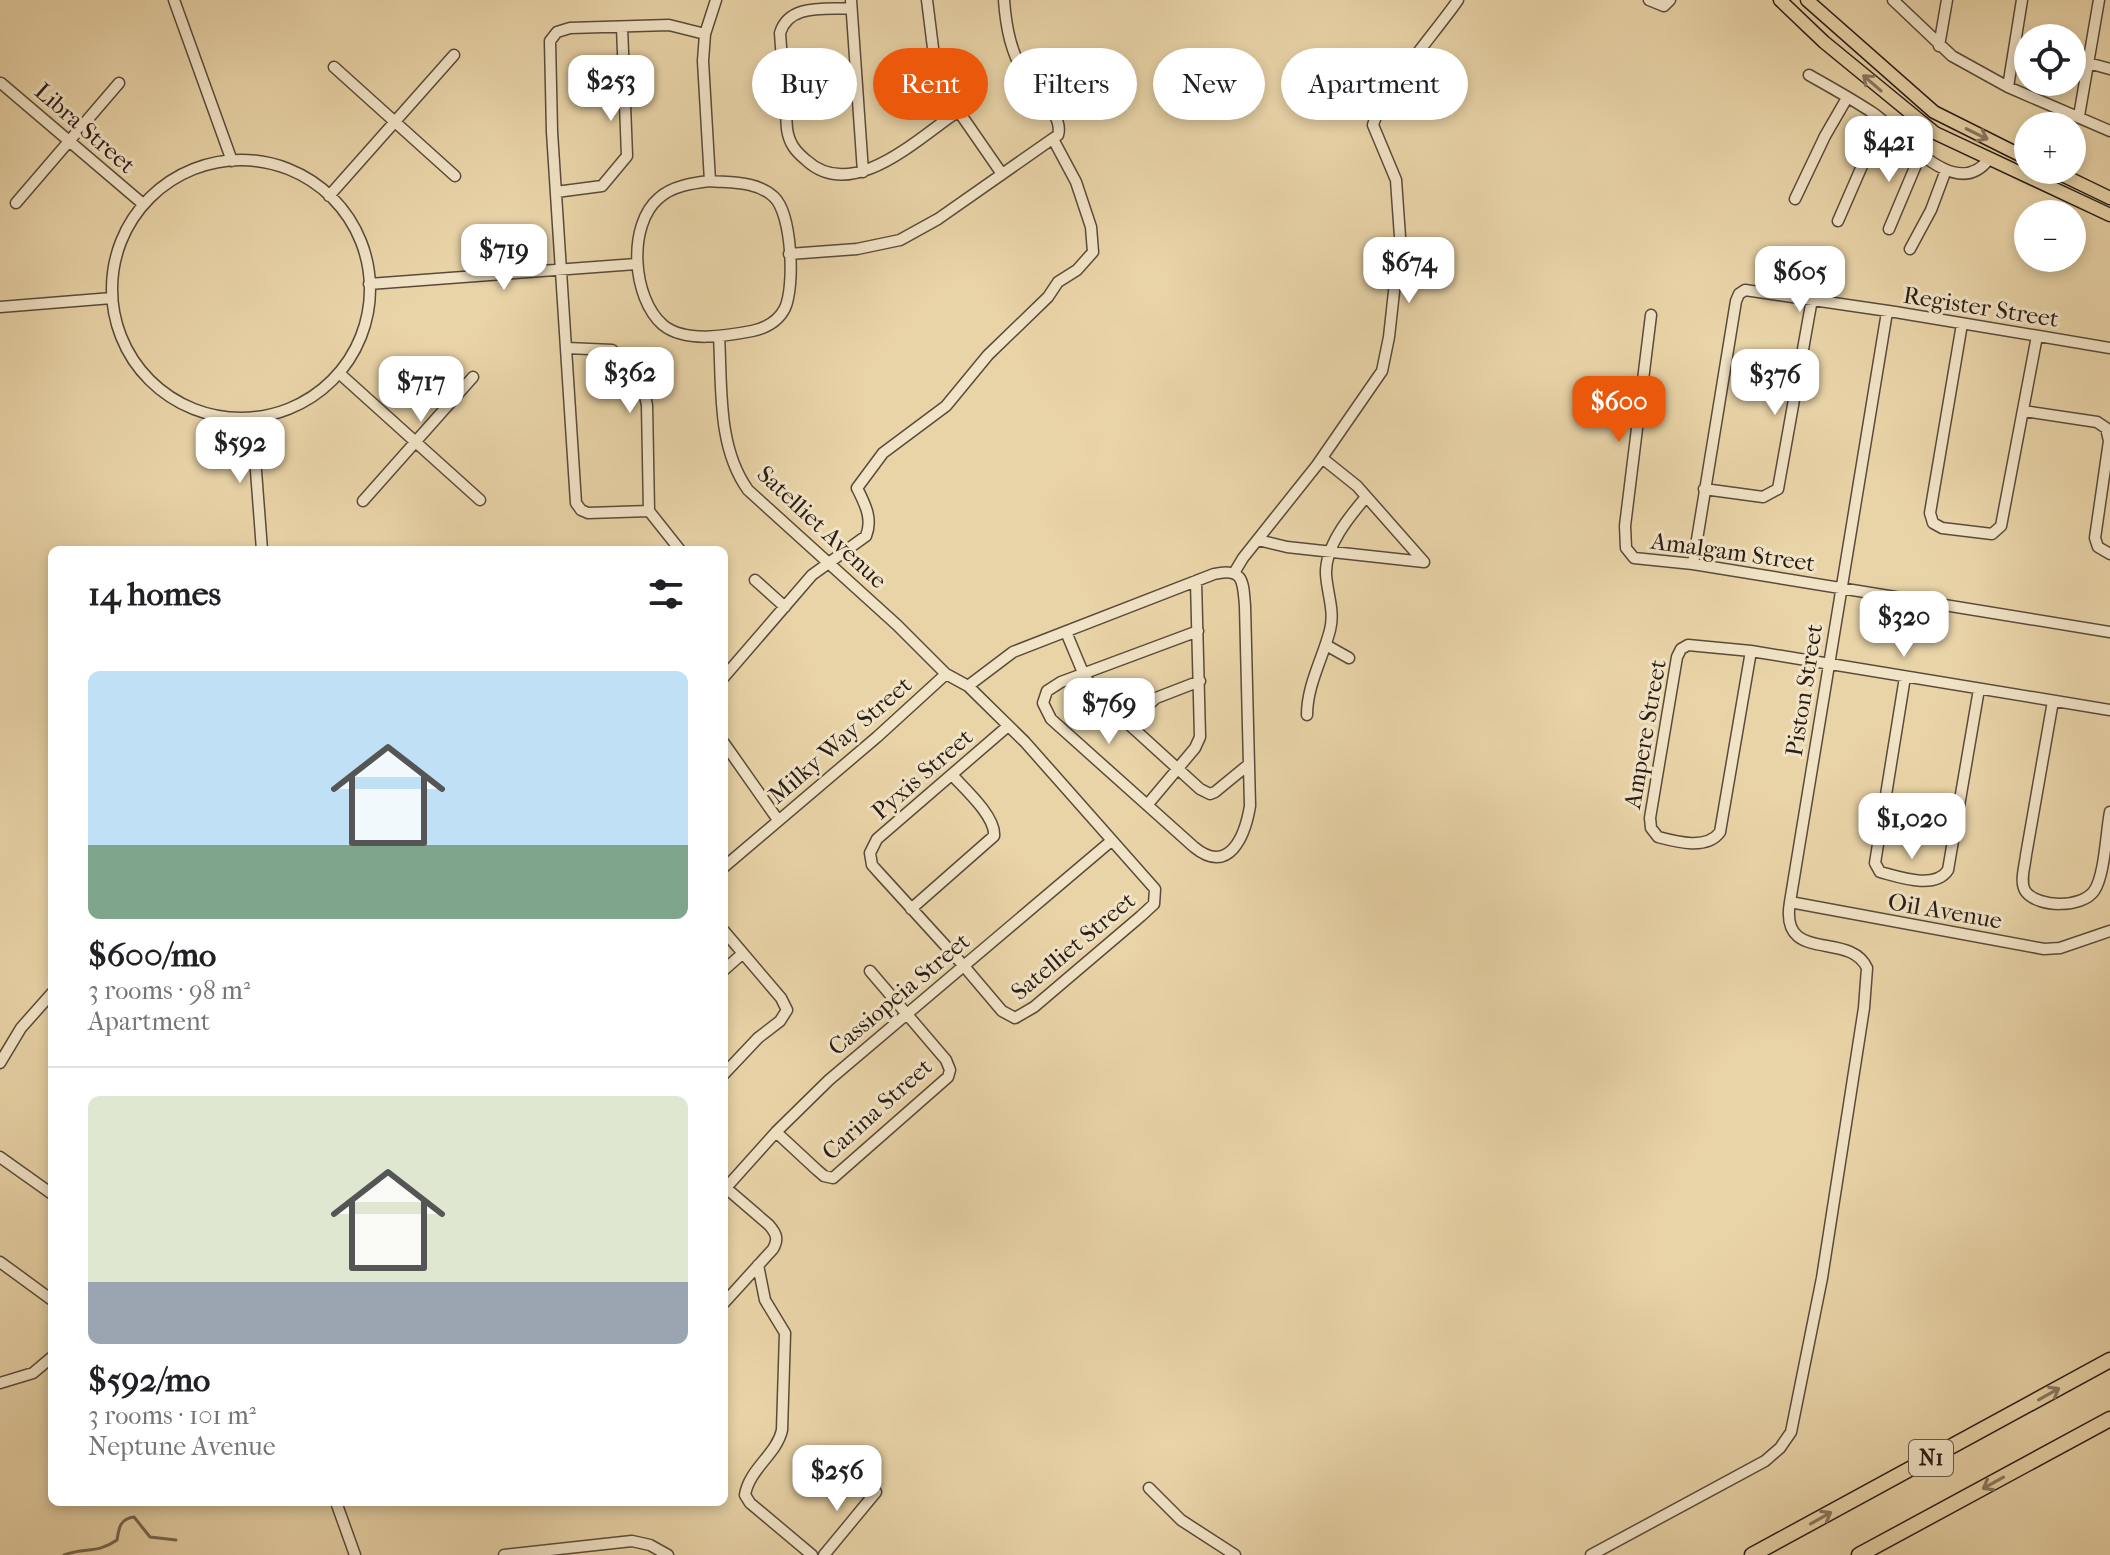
<!DOCTYPE html>
<meta charset="utf-8">
<style>
body{margin:0;font-family:"IM FELL French Canon",serif;background:#f6f6f6;color:#202124;height:100vh;display:flex;flex-direction:column;font-size:30px;white-space:nowrap}
*{box-sizing:border-box;margin:0}
p{font-size:26px;color:#757577}
.icon{flex:none;width:44px;height:44px;fill:none;stroke:currentColor;stroke-width:2;stroke-linecap:round;stroke-linejoin:round}
.map{position:relative;flex:1;overflow:hidden}
.sheet{position:absolute;left:48px;top:546px;width:680px;height:960px;display:flex;flex-direction:column;background:#fff;border-radius:12px;box-shadow:0 4px 12px #0003}
.sheet>*{flex:none}
.guide{position:absolute;left:752px;top:48px;width:760px;height:72px;display:flex;gap:16px}
.controls{position:absolute;left:2014px;top:24px;display:grid;gap:16px}
.controls a{display:grid;place-items:center;width:72px;height:72px;border-radius:50%;background:#fff;box-shadow:0 4px 12px #0003;font-size:40px}
.price{position:absolute;translate:-50% -68px;padding:0 18px;border-radius:16px;background:#fff;color:#222;font-size:26px;line-height:52px;filter:drop-shadow(0 2px 4px #0008)}
.price::after{content:'';position:absolute;left:50%;top:48px;width:24px;height:18px;margin-left:-12px;background:inherit;clip-path:polygon(0 0,100% 0,50% 100%)}
.price.current{background:#ea580c;color:#fff}
ul{padding:0;list-style:none}
li{display:grid;align-content:center;gap:16px;height:424px;padding:0 40px}
li+li{border-top:2px solid #e0e0e0}
li span{display:grid;place-items:center;height:248px;border-radius:12px;color:#555}
li>.icon{margin-inline-start:auto}
span .icon{width:144px;height:144px;fill:#fffc;stroke-width:1}
li b{font-size:34px}
h2{display:flex;justify-content:space-between;align-items:center;height:96px;padding:0 40px;font-size:34px}
.chip{padding:0 28px;border-radius:36px;background:#fff;box-shadow:0 4px 12px #0003;font-size:28px;line-height:72px}
.chip.current{background:#ea580c;color:#fff}
.map>svg:first-child{display:block}
</style>
<div class="map">
<svg width="2110" height="1555" viewBox="0 0 2110 1555">
<rect width="100%" height="100%" fill="#e9d4a8"/>
<filter id="stains"><feTurbulence type="fractalNoise" baseFrequency=".0025" numOctaves="4"/><feColorMatrix values="0 0 0 0 .2 0 0 0 0 .09 0 0 0 0 .02 0 0 0 .5 -.17"/></filter>
<radialGradient id="worn" r=".72"><stop offset=".6" stop-color="#630" stop-opacity="0"/><stop offset="1" stop-color="#630" stop-opacity=".3"/></radialGradient>
<g fill="none" stroke-linecap="round" stroke-linejoin="round">
<path stroke="#756651" stroke-width="3" d="M 64,1555 C 85,1547 97,1554 117,1540 C 119,1527 120,1519 134,1517 L 150,1537 L 176,1540"/>
<g stroke="#594b3b" stroke-width="13">
<path id="minor" d="M 174,0 L 232,161
M 851,0 L 863,172
M 927,0 L 937,80 L 1002,174
M 1649,0 L 1664,6 L 1670,0
M 1893,0 L 1952,56 L 2008,87 L 2110,131
M 851,8 C 826,10 789,3 780,33 L 787,129 C 789,143 795,151 806,160 C 852,203 917,139 957,112
M 1939,46 L 1947,0
M 2088,63 L 2110,69
M 334,67 L 455,176
M 1809,75 C 1830,87 1852,99 1873,113 C 1901,132 1955,204 1989,159
M 1,83 L 143,204
M 2008,87 L 2022,0
M 2079,116 L 2099,0
M112 289a129 129 0 1 1 258 0a129 129 0 1 1-258 0Z
M 710,181 C 731,183 757,181 774,197 C 792,214 795,286 785,308 C 778,322 766,328 752,331 C 726,336 685,343 663,325 C 632,298 627,225 659,198 C 672,186 693,183 710,181 Z
M 710,181 L 703,61 L 705,34 L 716,0
M 556,192 L 602,186 L 627,156 L 622,27
M 329,196 L 454,55
M 1795,199 L 1825,136 L 1847,98
M 16,203 L 119,83
M 1838,221 L 1882,120
M 1889,229 L 1921,153
M 1910,249 L 1931,210 L 1946,170
M 789,254 L 857,249 L 900,240 L 938,219 L 1058,135 C 1064,116 1036,92 1026,77 C 1011,53 1006,28 1004,0
M 369,284 L 636,264
M 0,307 L 112,298
M 1887,312 L 1790,902 L 2044,949 L 2060,948 L 2110,931
M 1651,315 L 1625,526 L 1626,548 L 1634,558 L 1693,564 L 2110,632
M 1962,324 L 1930,513 L 1933,523 L 1942,528 L 1992,534 L 2001,526 L 2037,336
M 719,336 C 722,387 717,447 748,490 L 897,625 L 946,674 L 968,686 L 1025,742 L 1155,889 L 1154,904 L 1141,916 L 1034,1007 L 1015,1018 L 1002,1011 L 963,965 L 881,875 L 872,865 L 870,853 L 877,839 L 1008,726
M 567,348 L 612,350 L 631,365 L 641,379 L 647,405 L 649,511
M 339,373 L 480,500
M 2024,411 L 2097,422 L 2106,428 L 2109,441 L 2095,538 L 2098,547 L 2110,554
M 252,418 L 262,550
M 1322,458 L 1357,486 L 1424,562
M 1704,489 L 1763,497 L 1778,489 L 1812,299
M 363,501 L 473,377
M 649,511 L 588,513 L 581,510 L 576,503 L 552,132 L 550,41 L 557,32 L 570,28 L 669,25 L 705,34
M 649,511 L 680,550
M 1258,540 L 1287,547 L 1424,562
M 1693,564 L 1736,301 L 1739,294 L 1745,290 L 1895,312 L 2110,348
M 1234,573 L 1243,558 L 1317,465 L 1382,371 L 1389,337 L 1400,237 L 1396,180 L 1373,125 C 1383,91 1436,32 1458,0
M 755,580 L 785,607
M 1066,632 L 1084,675 L 1100,698 L 1200,789 L 1210,794 L 1215,792 L 1248,765
M 1326,645 L 1349,658
M 1751,651 L 1720,832 C 1707,850 1677,842 1658,837 L 1651,828 L 1650,818 L 1677,657 L 1681,649 L 1688,645 L 1751,651 L 2110,710
M 724,677 L 812,575 L 866,536 C 873,519 865,504 857,488 L 883,453 L 946,406 L 988,355 L 1048,297 L 1058,282 L 1077,270 L 1093,252 L 1091,227 L 1076,182 L 1053,139
M 1905,677 L 1875,863 L 1880,872 C 1899,877 1935,890 1948,870 L 1979,689
M 968,686 L 1013,652 L 1214,574 C 1244,567 1243,582 1245,606 L 1250,806 C 1245,836 1229,876 1194,847 L 1051,719 L 1043,703 L 1047,691 L 1061,682 L 1198,631
M 2053,701 L 2026,855 C 2025,866 2019,883 2026,892 C 2039,908 2082,908 2094,891 C 2105,875 2106,832 2110,812
M 1307,715 C 1307,685 1323,658 1330,630 C 1335,611 1327,593 1326,574 C 1325,546 1349,517 1366,497
M 1129,723 L 1156,698 L 1200,681
M 724,743 L 778,820
M 1148,804 L 1195,748 L 1200,737 L 1196,581
M 724,867 L 877,737 L 946,674
M 911,909 L 994,836 C 996,817 965,789 953,776
M 724,931 L 781,998 L 787,1010 L 780,1021 L 758,1038 L 724,1074
M 724,970 L 742,954
M 0,1063 L 21,1028 L 52,993
M 776,1132 L 817,1170 L 824,1176 L 833,1178 L 948,1077 L 950,1070 L 946,1060 L 870,971
M 0,1157 L 52,1194
M 724,1190 L 776,1132 L 829,1080 L 1110,842
M 0,1262 L 52,1300
M 758,1265 L 765,1300 L 785,1333 L 782,1430 C 777,1454 749,1469 745,1495 L 750,1503 L 812,1555
M 724,1303 L 773,1249 C 779,1239 776,1233 769,1225 L 726,1188
M 0,1383 L 33,1373 L 52,1357
M 1149,1488 L 1181,1520 L 1235,1555
M 336,1502 L 355,1555
M 504,1555 L 632,1541 L 650,1545 L 668,1555
M 824,1555 L 876,1492
M 1591,1555 L 1765,1461 L 1780,1448 L 1791,1432 L 1822,1278 L 1864,1008 L 1867,968 C 1850,930 1779,965 1790,902"/>
</g>
<g stroke="#291d17" stroke-width="15">
<path id="major" d="M 1780,0 L 1824,42 L 1935,133 L 2110,215
M 1807,0 L 1934,112 L 2028,159
M 2052,170 L 2110,198"/>
</g>
<g stroke="#291d17" stroke-width="17">
<path id="highway" d="M 1752,1555 L 2110,1360
M 1859,1555 L 2110,1419"/>
</g>
<use href="#minor" stroke="#f1e3c6" stroke-width="10"/>
<use href="#major" stroke="#e9d4a8" stroke-width="12"/>
<use href="#highway" stroke="#e9d4a8" stroke-width="14"/>
</g>
<defs><path id="oneway-shaft" d="M-6 0H5M1.5-3L5.5 0L1.5 3" fill="none" stroke-width="1.6" stroke-linecap="round" stroke-linejoin="round" transform="scale(2)"/></defs>
<g stroke="#897860">
<use href="#oneway-shaft" transform="translate(1872 83) rotate(-139)"/>
<use href="#oneway-shaft" transform="translate(1977 134) rotate(26)"/>
<use href="#oneway-shaft" transform="translate(2049 1394) rotate(-29)"/>
<use href="#oneway-shaft" transform="translate(1993 1483) rotate(151)"/>
<use href="#oneway-shaft" transform="translate(1821 1518) rotate(-29)"/>
</g>
<g text-anchor="middle" dominant-baseline="central" stroke-width="6" stroke-linejoin="round" paint-order="stroke">
<rect fill="#f1e3c6" stroke="#65584c" stroke-width="2" x="1909" y="1440" width="44" height="36" rx="6"/>
<g font-size="22" font-weight="bold" fill="#291d17">
<text x="1931" y="1458">N1</text>
</g>
<g font-size="24" fill="#291d17" stroke="#f1e3c6">
<text transform="translate(85 128) rotate(41)">Libra Street</text>
<text transform="translate(1981 307) rotate(9)">Register Street</text>
<text transform="translate(822 527) rotate(43)">Satelliet Avenue</text>
<text transform="translate(1733 552) rotate(8)">Amalgam Street</text>
<text transform="translate(1804 690) rotate(-81)">Piston Street</text>
<text transform="translate(1645 734) rotate(-80)">Ampere Street</text>
<text transform="translate(840 740) rotate(-41)">Milky Way Street</text>
<text transform="translate(922 774) rotate(-41)">Pyxis Street</text>
<text transform="translate(1945 911) rotate(10)">Oil Avenue</text>
<text transform="translate(1073 946) rotate(-40)">Satelliet Street</text>
<text transform="translate(899 994) rotate(-40)">Cassiopeia Street</text>
<text transform="translate(877 1109) rotate(-42)">Carina Street</text>
</g>
</g>
<rect width="100%" height="100%" filter="url(#stains)"/>
<rect width="100%" height="100%" fill="url(#worn)"/>
</svg>
<div class="controls">
<a><svg class="icon" aria-label="locate" viewBox="0 0 24 24"><circle cx="12" cy="12" r="6"/><path d="M12 2v4M12 18v4M2 12h4M18 12h4"/></svg></a>
<a>+</a>
<a>−</a>
</div>
<b class="price" style="left:611px;top:123px">$253</b>
<b class="price" style="left:1889px;top:184px">$421</b>
<b class="price" style="left:504px;top:292px">$719</b>
<b class="price" style="left:1409px;top:305px">$674</b>
<b class="price" style="left:1800px;top:314px">$605</b>
<b class="price" style="left:630px;top:415px">$362</b>
<b class="price" style="left:1775px;top:417px">$376</b>
<b class="price" style="left:421px;top:424px">$717</b>
<b class="price current" style="left:1619px;top:444px">$600</b>
<b class="price" style="left:240px;top:485px">$592</b>
<b class="price" style="left:1904px;top:659px">$320</b>
<b class="price" style="left:1109px;top:746px">$769</b>
<b class="price" style="left:1912px;top:861px">$1,020</b>
<b class="price" style="left:837px;top:1513px">$256</b>
<div class="guide">
<a class="chip">Buy</a>
<a class="chip current">Rent</a>
<a class="chip">Filters</a>
<a class="chip">New</a>
<a class="chip">Apartment</a>
</div>
<section class="sheet">
<h2>14 homes<svg class="icon" aria-label="filters" viewBox="0 0 24 24"><path d="M4 7h16M4 17h16"/><circle cx="9" cy="7" r="2"/><circle cx="15" cy="17" r="2"/></svg></h2>
<ul>
<li><span style="background:linear-gradient(#bfe0f5 70%,#7fa58c 0)"><svg class="icon" aria-label="home" viewBox="0 0 24 24"><path d="M3 11l9-7 9 7M6 9v11h12V9"/></svg></span><div><b>$600/mo</b><p>3 rooms · 98 m²</p><p>Apartment</p></div></li>
<li><span style="background:linear-gradient(#dfe7d0 75%,#9aa5b1 0)"><svg class="icon" aria-label="home" viewBox="0 0 24 24"><path d="M3 11l9-7 9 7M6 9v11h12V9"/></svg></span><div><b>$592/mo</b><p>3 rooms · 101 m²</p><p>Neptune Avenue</p></div></li>
</ul>
</section>
</div>
